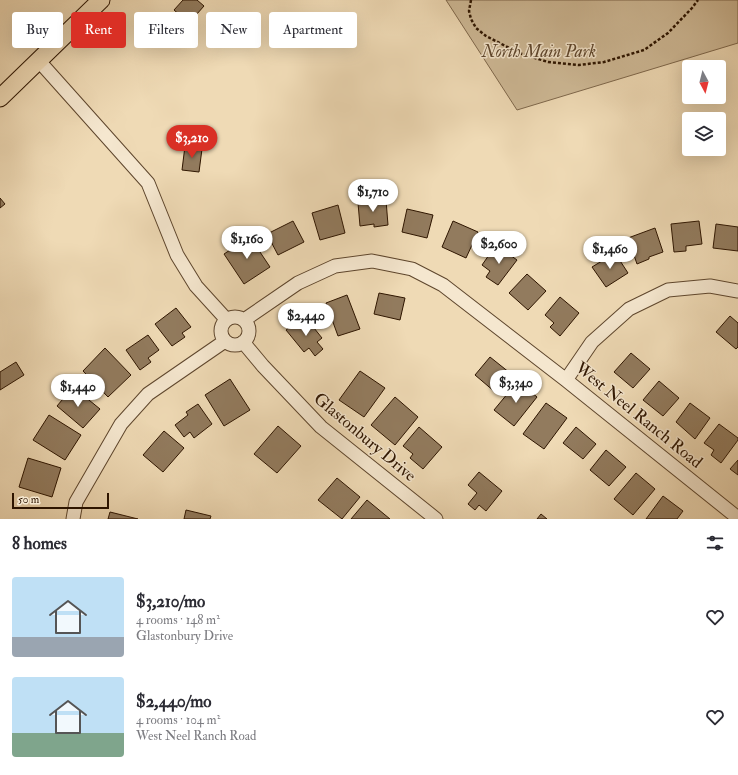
<!DOCTYPE html>
<meta charset="utf-8">
<style>
body{margin:0;font-family:"IM FELL Double Pica",serif;background:#f2f2f3;color:#2b2b33;height:100vh;display:flex;flex-direction:column;font-size:15px;white-space:nowrap}
*{box-sizing:border-box;margin:0}
p{font-size:13px;color:#7c7c81}
.icon{flex:none;width:22px;height:22px;fill:none;stroke:currentColor;stroke-width:2;stroke-linecap:round;stroke-linejoin:round}
.map{position:relative;height:519px;overflow:hidden}
.panel{display:flex;flex-direction:column;background:#fff;flex:1}
.panel>*{flex:none}
.guide{position:absolute;left:12px;top:12px;width:400px;height:36px;display:flex;gap:8px}
.needle{width:26px;rotate:173deg}
.fabs{position:absolute;left:682px;top:60px;display:grid;gap:8px}
.fabs a{display:grid;place-items:center;width:44px;height:44px;border-radius:4px;background:#fff;box-shadow:0 4px 16px #0002;font-size:20px}
.scale{position:absolute;left:12px;bottom:10px;width:97px;box-sizing:border-box;padding-left:4px;border:2px solid #2e1500;border-top:0;font-size:11px;line-height:14px;white-space:nowrap;color:#2e1500;-webkit-text-stroke:3px #f5e7cf;paint-order:stroke}
.price{position:absolute;translate:-50% -34px;padding:0 9px;border-radius:14px;background:#fff;color:#222;font-size:13px;line-height:26px;filter:drop-shadow(0 1px 2px #0008)}
.price::after{content:'';position:absolute;left:50%;top:24px;width:12px;height:9px;margin-left:-6px;background:inherit;clip-path:polygon(0 0,100% 0,50% 100%)}
.price.active{background:#d93025;color:#fff}
ul{padding:0;list-style:none}
li{display:flex;align-items:center;gap:12px;height:100px;padding:0 12px}
li span{display:grid;place-items:center;flex:none;width:112px;height:80px;border-radius:4px;color:#555}
li>.icon{margin-inline-start:auto}
span .icon{width:48px;height:48px;fill:#fffc;stroke-width:1}
li b{font-size:17px}
h2{display:flex;justify-content:space-between;align-items:center;height:48px;padding:0 12px;font-size:17px}
.pill{padding:0 14px;border-radius:4px;background:#fff;box-shadow:0 4px 16px #0002;font-size:14px;line-height:36px}
.pill.active{background:#d93025;color:#fff}
.map>svg:first-child{display:block}
</style>
<div class="map">
<svg width="738" height="519" viewBox="0 0 738 519">
<rect width="100%" height="100%" fill="#efdab5"/>
<filter id="stains"><feTurbulence type="fractalNoise" baseFrequency=".005" numOctaves="4"/><feColorMatrix values="0 0 0 0 .2 0 0 0 0 .09 0 0 0 0 .02 0 0 0 .5 -.17"/></filter>
<radialGradient id="worn" r=".72"><stop offset=".6" stop-color="#630" stop-opacity="0"/><stop offset="1" stop-color="#630" stop-opacity=".3"/></radialGradient>
<path fill="#ceb996" stroke="#7e674b" d="M 446,0 L 738,0 L 738,43 L 517,110 Z"/>
<path fill="#927b5e" stroke="#2e1500" d="M 183,0 L 197,0 L 204,6 L 189,23 L 174,10 Z
M 185,146 L 202,149 L 199,172 L 182,170 Z
M 0,198 L 5,204 L 0,208 Z
M 386,200 L 388,225 L 374,227 L 374,224 L 360,226 L 358,203 Z
M 338,205 L 345,233 L 320,240 L 312,213 Z
M 407,209 L 433,215 L 427,238 L 402,232 Z
M 293,221 L 304,242 L 278,255 L 267,234 Z
M 453,221 L 478,232 L 466,258 L 442,247 Z
M 699,221 L 702,244 L 686,246 L 686,251 L 674,252 L 671,224 Z
M 716,224 L 738,227 L 738,251 L 713,248 Z
M 655,228 L 663,252 L 649,257 L 649,259 L 637,264 L 628,238 Z
M 250,237 L 270,267 L 244,284 L 224,254 Z
M 496,245 L 517,260 L 498,285 L 486,277 L 490,271 L 482,265 Z
M 615,253 L 628,273 L 606,287 L 592,267 Z
M 527,274 L 546,291 L 528,310 L 509,293 Z
M 379,293 L 405,298 L 400,320 L 374,314 Z
M 347,295 L 360,329 L 338,336 L 326,303 Z
M 560,297 L 579,313 L 560,336 L 550,327 L 554,323 L 545,315 Z
M 176,308 L 191,327 L 182,333 L 185,337 L 172,346 L 155,324 Z
M 730,316 L 738,323 L 738,347 L 736,349 L 716,332 Z
M 306,318 L 322,338 L 317,342 L 323,349 L 315,356 L 309,348 L 304,352 L 286,330 L 294,324 L 296,327 Z
M 148,335 L 159,350 L 148,358 L 151,362 L 140,370 L 126,350 Z
M 105,348 L 131,375 L 108,397 L 83,371 Z
M 631,353 L 650,369 L 633,388 L 614,372 Z
M 490,357 L 510,373 L 495,392 L 475,375 Z
M 16,362 L 24,375 L 0,390 L 0,372 Z
M 360,371 L 385,388 L 364,417 L 339,400 Z
M 230,379 L 250,410 L 224,426 L 205,395 Z
M 518,381 L 537,397 L 514,426 L 494,410 Z
M 659,381 L 679,398 L 663,416 L 643,400 Z
M 73,387 L 100,409 L 83,428 L 57,406 Z
M 395,397 L 418,417 L 395,445 L 371,425 Z
M 546,403 L 567,418 L 544,449 L 523,434 Z
M 690,403 L 710,418 L 695,439 L 676,422 Z
M 198,404 L 212,424 L 194,438 L 190,432 L 184,437 L 175,425 L 188,415 L 186,412 Z
M 49,415 L 81,435 L 65,460 L 33,440 Z
M 719,424 L 738,438 L 738,440 L 721,463 L 711,455 L 714,450 L 704,443 Z
M 278,426 L 301,446 L 277,473 L 254,454 Z
M 419,427 L 442,447 L 423,469 L 410,458 L 413,454 L 403,446 Z
M 576,427 L 596,444 L 583,459 L 563,443 Z
M 164,431 L 184,448 L 163,472 L 143,455 Z
M 606,450 L 626,467 L 609,486 L 590,470 Z
M 28,458 L 61,468 L 52,497 L 19,487 Z
M 738,460 L 738,475 L 730,469 Z
M 479,472 L 502,491 L 486,511 L 479,505 L 475,510 L 468,504 L 477,493 L 468,485 Z
M 636,473 L 655,489 L 633,515 L 614,499 Z
M 337,478 L 360,497 L 342,519 L 318,500 Z
M 663,496 L 683,511 L 677,519 L 646,519 Z
M 367,500 L 390,519 L 351,519 Z
M 186,510 L 211,516 L 210,519 L 184,519 Z
M 110,512 L 138,519 L 108,519 Z
M 541,514 L 547,519 L 537,519 Z"/>
<g fill="none" stroke-linecap="round" stroke-linejoin="round">
<g stroke="#5e462d" stroke-width="15">
<path id="minor" d="M 39,61 L 148,183 L 177,255 L 196,286 L 226,319
M221 331a14 14 0 1 1 28 0a14 14 0 1 1-28 0Z
M 244,320 L 298,283 L 335,266 L 372,261 L 412,269 L 443,285 L 566,380 L 738,518
M 243,342 L 263,366 L 321,427 L 436,519
M 566,380 L 592,342 L 629,309 L 668,290 L 710,286 L 738,291
M 73,519 L 76,502 L 121,424 L 148,394 L 225,341"/>
</g>
<g stroke="#2e1500" stroke-width="19">
<path id="major" d="M 0,98 L 101,0"/>
</g>
<path stroke="#2e1500" stroke-width="2.5" stroke-dasharray="3 2" stroke-linecap="butt" d="M 471,0 L 469,11 L 471,19 L 476,28 L 486,36 L 519,53 L 548,62 L 579,65 L 604,62 L 644,50 L 668,33 L 692,8 L 698,0"/>
<use href="#minor" stroke="#f5e7cf" stroke-width="13"/>
<use href="#major" stroke="#efdab5" stroke-width="17"/>
</g>
<g text-anchor="middle" dominant-baseline="central" stroke-width="3" stroke-linejoin="round" paint-order="stroke">
<g font-size="17" font-style="italic" fill="#5e462d" stroke="#f5e7cf">
<text x="539" y="51">North Main Park</text>
</g>
<g font-size="17" fill="#2e1500" stroke="#f5e7cf">
<text transform="translate(639 415) rotate(39)">West Neel Ranch Road</text>
<text transform="translate(365 437) rotate(40)">Glastonbury Drive</text>
</g>
</g>
<rect width="100%" height="100%" filter="url(#stains)"/>
<rect width="100%" height="100%" fill="url(#worn)"/>
</svg>
<div class="fabs">
<a><svg class="needle" viewBox="-14 -14 28 28"><path d="M0-13l5 13h-10z" fill="#e53935"/><path d="M0 13l5-13h-10z" fill="#7c7c81"/></svg></a>
<a><svg class="icon" aria-label="layers" viewBox="0 0 24 24"><path d="M12 4l9 5-9 5-9-5zM3 14l9 5 9-5"/></svg></a>
</div>
<div class="scale">50 m</div>
<b class="price active" style="left:192px;top:159px">$3,210</b>
<b class="price" style="left:373px;top:213px">$1,710</b>
<b class="price" style="left:247px;top:260px">$1,160</b>
<b class="price" style="left:499px;top:265px">$2,600</b>
<b class="price" style="left:610px;top:270px">$1,460</b>
<b class="price" style="left:306px;top:337px">$2,440</b>
<b class="price" style="left:516px;top:404px">$3,340</b>
<b class="price" style="left:78px;top:408px">$1,440</b>
<div class="guide">
<a class="pill">Buy</a>
<a class="pill active">Rent</a>
<a class="pill">Filters</a>
<a class="pill">New</a>
<a class="pill">Apartment</a>
</div>
</div>
<section class="panel">
<h2>8 homes<svg class="icon" aria-label="filters" viewBox="0 0 24 24"><path d="M4 7h16M4 17h16"/><circle cx="9" cy="7" r="2"/><circle cx="15" cy="17" r="2"/></svg></h2>
<ul>
<li><span style="background:linear-gradient(#bfe0f5 75%,#9aa5b1 0)"><svg class="icon" aria-label="home" viewBox="0 0 24 24"><path d="M3 11l9-7 9 7M6 9v11h12V9"/></svg></span><div><b>$3,210/mo</b><p>4 rooms · 148 m²</p><p>Glastonbury Drive</p></div><svg class="icon" aria-label="heart" viewBox="0 0 24 24"><path d="M12 20l-8-8c-3-5 5-10 8-4 3-6 11-1 8 4z"/></svg></li>
<li><span style="background:linear-gradient(#bfe0f5 70%,#7fa58c 0)"><svg class="icon" aria-label="home" viewBox="0 0 24 24"><path d="M3 11l9-7 9 7M6 9v11h12V9"/></svg></span><div><b>$2,440/mo</b><p>4 rooms · 104 m²</p><p>West Neel Ranch Road</p></div><svg class="icon" aria-label="heart" viewBox="0 0 24 24"><path d="M12 20l-8-8c-3-5 5-10 8-4 3-6 11-1 8 4z"/></svg></li>
</ul>
</section>
